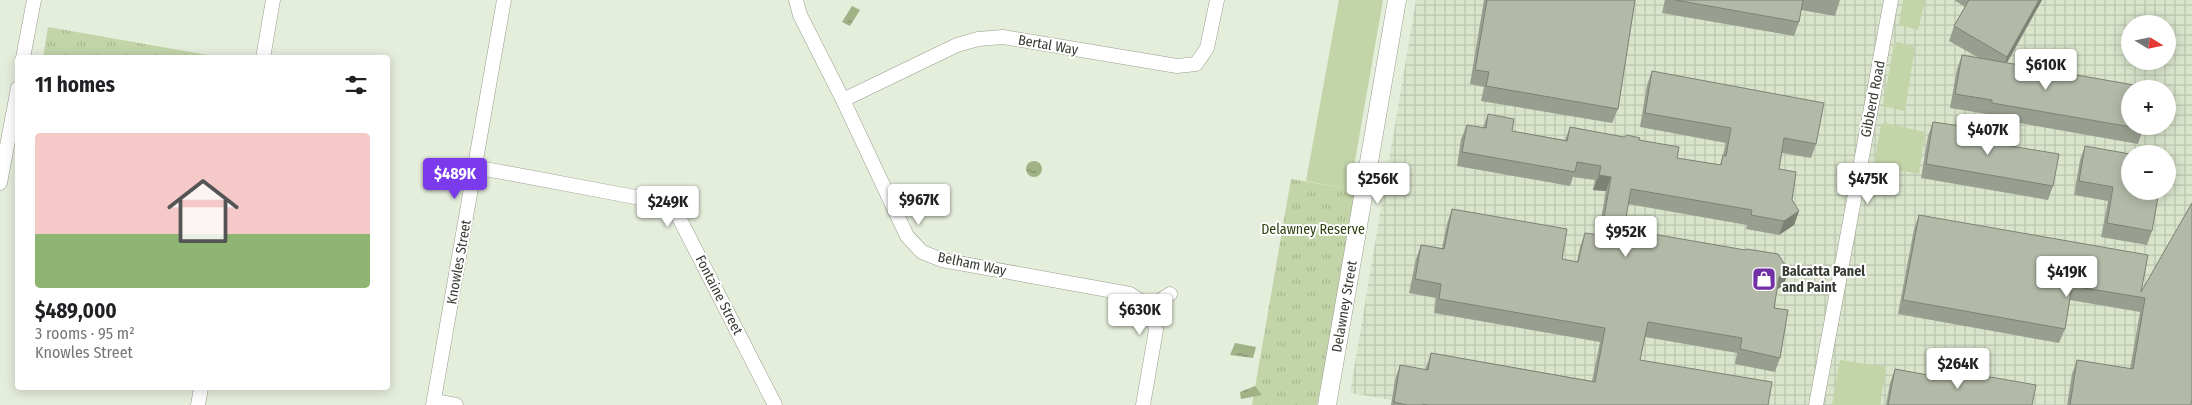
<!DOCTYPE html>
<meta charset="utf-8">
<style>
body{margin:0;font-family:"Fira Sans Condensed",sans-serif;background:#f6f6f6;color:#202124;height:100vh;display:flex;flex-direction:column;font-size:19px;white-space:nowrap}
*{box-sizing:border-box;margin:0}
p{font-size:16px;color:#757577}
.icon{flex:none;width:28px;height:28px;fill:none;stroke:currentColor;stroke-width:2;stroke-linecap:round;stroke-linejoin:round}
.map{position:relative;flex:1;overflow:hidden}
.panel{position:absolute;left:15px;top:55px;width:375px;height:335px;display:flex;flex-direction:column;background:#fff;border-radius:5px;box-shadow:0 2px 12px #0003}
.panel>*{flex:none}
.needle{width:32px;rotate:100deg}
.controls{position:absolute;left:2121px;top:15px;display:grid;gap:10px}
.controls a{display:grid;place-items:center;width:55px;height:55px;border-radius:50%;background:#fff;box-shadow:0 2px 12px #0003;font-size:25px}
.price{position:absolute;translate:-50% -42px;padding:0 11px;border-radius:5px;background:#fff;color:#222;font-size:16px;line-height:32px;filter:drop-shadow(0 1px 2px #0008)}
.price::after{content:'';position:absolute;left:50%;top:30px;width:15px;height:11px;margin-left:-8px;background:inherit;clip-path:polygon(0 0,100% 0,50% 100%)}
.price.active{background:#7c3aed;color:#fff}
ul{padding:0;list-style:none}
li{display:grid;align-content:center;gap:10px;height:265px;padding:0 20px}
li+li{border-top:1px solid #e0e0e0}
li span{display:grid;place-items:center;height:155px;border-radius:5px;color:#555}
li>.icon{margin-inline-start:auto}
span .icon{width:90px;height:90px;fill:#fffc;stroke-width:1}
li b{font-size:21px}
h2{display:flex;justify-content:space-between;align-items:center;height:60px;padding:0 20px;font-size:21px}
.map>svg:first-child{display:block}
</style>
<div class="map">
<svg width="2192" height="405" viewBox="0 0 2192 405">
<defs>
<pattern id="industrial-grid" width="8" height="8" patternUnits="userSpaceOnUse" patternTransform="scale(1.25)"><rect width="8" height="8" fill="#d9e4cb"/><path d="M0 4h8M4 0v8" fill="none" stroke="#bbc4af"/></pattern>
<pattern id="park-tufts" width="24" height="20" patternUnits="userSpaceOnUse" patternTransform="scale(1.25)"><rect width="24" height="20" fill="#c2d4a8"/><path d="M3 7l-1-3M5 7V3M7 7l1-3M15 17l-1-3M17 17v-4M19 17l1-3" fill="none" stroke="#a7b791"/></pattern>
<pattern id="water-ripples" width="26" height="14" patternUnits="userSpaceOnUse" patternTransform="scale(1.25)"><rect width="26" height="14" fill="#a1b287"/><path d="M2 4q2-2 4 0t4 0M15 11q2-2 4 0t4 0" fill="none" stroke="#84926f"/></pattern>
</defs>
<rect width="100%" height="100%" fill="#e5eddb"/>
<path fill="url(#industrial-grid)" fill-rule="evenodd" d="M 1416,0 L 2192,0 L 2192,405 L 1422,405 L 1350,393 ZM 2130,24 L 2168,24 L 2168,61 L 2130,61 ZM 2130,89 L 2168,89 L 2168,126 L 2130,126 ZM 2130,154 L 2168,154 L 2168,191 L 2130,191 Z"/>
<path fill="#c2d4a8" d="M 1339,0 L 1383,0 L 1350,189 L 1306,181 Z
M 1903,0 L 1925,0 L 1918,30 L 1899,25 Z
M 1898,42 L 1915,47 L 1905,111 L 1883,106 L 1894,45 Z
M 1885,123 L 1925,132 L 1919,174 L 1878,166 L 1875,159 L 1881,125 Z
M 1840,360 L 1886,367 L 1880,405 L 1832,405 Z"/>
<path fill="url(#park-tufts)" d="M 48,27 L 219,57 L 43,57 Z
M 1291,179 L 1350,189 L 1350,193 L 1360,195 L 1317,405 L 1252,405 Z"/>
<path fill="url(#water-ripples)" d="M 852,6 L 860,10 L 850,26 L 842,22 Z
M1026 169a8 8 0 1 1 16 0a8 8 0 1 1-16 0Z
M 1235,343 L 1256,347 L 1253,358 L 1230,355 Z
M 1255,386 L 1262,395 L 1241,399 L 1240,392 Z"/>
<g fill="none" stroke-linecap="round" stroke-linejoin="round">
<g stroke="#979e8d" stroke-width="15">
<path id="minor" d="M 796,0 L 800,15 L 843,100 L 907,236 L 922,252 L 942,260 L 1130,294 L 1150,307
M 23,58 L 34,0
M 263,58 L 273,0
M 843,100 L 957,45 L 978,39 L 1003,37 L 1177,66 L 1196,64 L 1207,48 L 1217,0
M 475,167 L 672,204 L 775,405
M 0,183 L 18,88
M 434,401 L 456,405
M 198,405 L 201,388
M 433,405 L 504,0
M 1143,405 L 1156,330 L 1150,307 L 1170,294
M 1816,405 L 1891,0"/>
</g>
<g stroke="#979e8d" stroke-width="19">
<g id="tertiary">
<path id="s1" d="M 1327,405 L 1397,0"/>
</g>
</g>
<use href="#minor" stroke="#fff" stroke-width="14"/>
<use href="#tertiary" stroke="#fff" stroke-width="18"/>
</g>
<path fill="#999f90" d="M 1484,0 L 1635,0 L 1618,109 L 1612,123 L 1481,101 L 1484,87 L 1470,84 Z
M 1665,0 L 1840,0 L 1835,16 L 1801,10 L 1799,22 L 1794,36 L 1662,13 Z
M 1954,0 L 2042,0 L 2007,63 L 2143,129 L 2138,144 L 1986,117 L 1987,114 L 1950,108 L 1957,69 L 1962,55 L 1979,58 L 1949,41 L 1954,26 L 1965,7 Z
M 1652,71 L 1816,144 L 1811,158 L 1782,153 L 1779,169 L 1792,200 L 1799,211 L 1794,225 L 1779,235 L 1746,229 L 1747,225 L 1628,204 L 1624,229 L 1789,271 L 1783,286 L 1777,289 L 1774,308 L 1780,358 L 1775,372 L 1735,364 L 1737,353 L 1645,337 L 1640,360 L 1768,405 L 1391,405 L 1395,380 L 1400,365 L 1425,370 L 1431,353 L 1592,381 L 1600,342 L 1434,313 L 1436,298 L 1409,293 L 1416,259 L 1421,245 L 1442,248 L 1447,224 L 1452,209 L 1562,259 L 1577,262 L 1580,247 L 1585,233 L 1598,235 L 1606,191 L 1593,190 L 1595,180 L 1573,177 L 1570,186 L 1457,166 L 1461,139 L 1467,125 L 1483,128 L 1488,114 L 1512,131 L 1565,140 L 1570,127 L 1639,140 L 1677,158 L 1720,165 L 1723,155 L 1726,143 L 1640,127 L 1647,85 Z
M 1933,122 L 1980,141 L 2053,186 L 2048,200 L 1921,178 L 1928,136 Z
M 2085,146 L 2152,231 L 2147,245 L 2101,237 L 2108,201 L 2074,195 L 2080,160 Z
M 2192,203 L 2191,405 L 2067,405 L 2072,374 L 2077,360 L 2130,369 L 2140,312 L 2070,300 L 2065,329 L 2059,343 L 1898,314 L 1914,229 L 1919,215 L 2141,292 Z
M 1895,369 L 1942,378 L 1945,369 L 2032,405 L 1886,405 L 1890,383 Z"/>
<path fill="#7d8275" d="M 2039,0 L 2042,0 L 2002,71 L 2007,57 Z
M 1599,175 L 1611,177 L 1606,191 L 1593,190 Z
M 1799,211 L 1794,225 L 1779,235 L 1784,221 Z
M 1789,271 L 1783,286 L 1774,291 L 1779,277 Z"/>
<path fill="#b2b9a7" stroke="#7d8275" d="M 1487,0 L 1635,0 L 1618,109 L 1486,86 L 1489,72 L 1475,70 Z
M 1675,0 L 1803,0 L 1799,22 Z
M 1969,0 L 2039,0 L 2007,57 L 1954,26 Z
M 1962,55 L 2151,88 L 2150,89 L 2130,89 L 2130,126 L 2144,126 L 2143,129 L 1992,103 L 1992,100 L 1955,94 Z
M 1652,71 L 1824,103 L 1816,144 L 1784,138 L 1779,169 L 1796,172 L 1792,200 L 1799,211 L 1784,221 L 1751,215 L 1752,210 L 1631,189 L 1624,229 L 1745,250 L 1747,249 L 1778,254 L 1789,271 L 1779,277 L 1774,308 L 1788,310 L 1780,358 L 1740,349 L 1742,338 L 1648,322 L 1640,360 L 1772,382 L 1768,405 L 1428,405 L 1423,404 L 1423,405 L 1407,405 L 1394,402 L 1400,365 L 1428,370 L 1431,353 L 1595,382 L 1605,328 L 1439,299 L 1441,284 L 1415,279 L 1421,245 L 1444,249 L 1452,209 L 1567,229 L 1562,259 L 1578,262 L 1585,233 L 1601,235 L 1611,177 L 1599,175 L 1601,166 L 1577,162 L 1575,172 L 1462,152 L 1467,125 L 1486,128 L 1488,114 L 1514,119 L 1512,131 L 1567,141 L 1570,127 L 1624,137 L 1627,135 L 1640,138 L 1639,140 L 1679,147 L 1677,158 L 1721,165 L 1723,155 L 1726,156 L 1731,128 L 1645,113 Z
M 1933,122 L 1981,129 L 1980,141 L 2059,154 L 2053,186 L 1926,164 Z
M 2085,146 L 2130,154 L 2130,191 L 2159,191 L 2152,231 L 2107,223 L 2113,187 L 2079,181 Z
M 2192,203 L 2192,399 L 2191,405 L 2070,405 L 2077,360 L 2133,369 L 2145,298 L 2072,286 L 2065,329 L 1903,300 L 1919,215 L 2148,255 L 2141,292 Z
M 1895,369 L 1944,378 L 1945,369 L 2036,385 L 2032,405 L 1888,405 Z"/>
<defs>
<g id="shop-square" transform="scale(1.25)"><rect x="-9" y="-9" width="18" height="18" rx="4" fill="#7130a5" stroke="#fff"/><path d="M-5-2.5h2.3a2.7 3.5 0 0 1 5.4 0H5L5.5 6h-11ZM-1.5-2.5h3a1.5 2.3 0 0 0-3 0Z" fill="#fff"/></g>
</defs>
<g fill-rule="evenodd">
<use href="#shop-square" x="1764" y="279"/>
</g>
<g text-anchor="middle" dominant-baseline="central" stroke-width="4" stroke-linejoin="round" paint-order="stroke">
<g font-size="14" fill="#383b34" stroke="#fff">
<text transform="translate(1048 45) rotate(10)">Bertal Way</text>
<text transform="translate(1873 99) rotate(-79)">Gibberd Road</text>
<text transform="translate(459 262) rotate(-80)">Knowles Street</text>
<text transform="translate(972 264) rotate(12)">Belham Way</text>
<text transform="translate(719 295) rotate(63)">Fontaine Street</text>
<text stroke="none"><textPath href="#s1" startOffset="100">Delawney Street</textPath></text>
</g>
<g font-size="14" fill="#2f400e" stroke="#fff">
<text x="1313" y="229">Delawney Reserve</text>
</g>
<g font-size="14" font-weight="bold" fill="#383b34" stroke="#fff" text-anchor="start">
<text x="1782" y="271">Balcatta Panel<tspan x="1782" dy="16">and Paint</tspan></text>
</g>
</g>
</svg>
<div class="controls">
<a><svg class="needle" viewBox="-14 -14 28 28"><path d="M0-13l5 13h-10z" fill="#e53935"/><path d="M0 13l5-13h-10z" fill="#757577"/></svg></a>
<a>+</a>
<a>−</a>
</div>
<b class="price" style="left:2046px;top:91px">$610K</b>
<b class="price" style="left:1988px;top:156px">$407K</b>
<b class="price active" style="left:455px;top:200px">$489K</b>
<b class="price" style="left:1378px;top:205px">$256K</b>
<b class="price" style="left:1868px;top:205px">$475K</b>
<b class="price" style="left:919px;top:226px">$967K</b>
<b class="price" style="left:668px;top:228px">$249K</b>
<b class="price" style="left:1626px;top:258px">$952K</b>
<b class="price" style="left:2067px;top:298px">$419K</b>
<b class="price" style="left:1140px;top:336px">$630K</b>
<b class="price" style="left:1958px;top:390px">$264K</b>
<section class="panel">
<h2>11 homes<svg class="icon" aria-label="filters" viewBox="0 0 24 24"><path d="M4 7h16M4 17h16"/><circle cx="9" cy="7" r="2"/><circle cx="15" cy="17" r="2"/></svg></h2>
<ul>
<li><span style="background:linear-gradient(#f6c9c9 65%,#8fb573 0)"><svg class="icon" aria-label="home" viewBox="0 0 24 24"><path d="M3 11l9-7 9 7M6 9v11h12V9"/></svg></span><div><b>$489,000</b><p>3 rooms · 95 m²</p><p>Knowles Street</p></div></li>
</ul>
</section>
</div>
